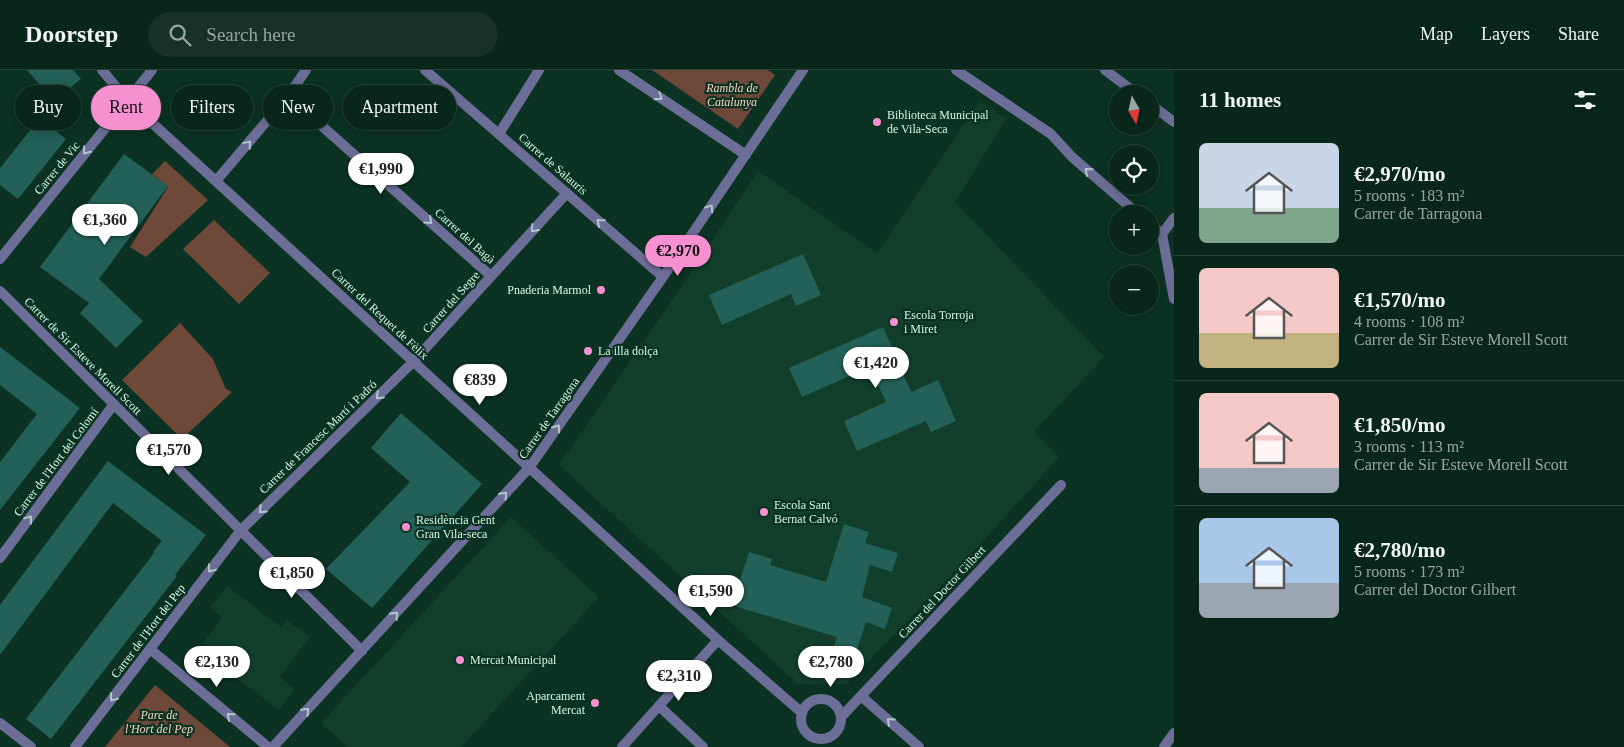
<!DOCTYPE html>
<meta charset="utf-8">
<style>
body{margin:0;font-family:"Times New Roman",serif;background:#163227;color:#f1f3f6;height:100vh;display:flex;flex-direction:column;font-size:19px;white-space:nowrap}
*{box-sizing:border-box;margin:0}
p{font-size:16px;color:#98a5a2}
.icon{flex:none;width:28px;height:28px;fill:none;stroke:currentColor;stroke-width:2;stroke-linecap:round;stroke-linejoin:round}
.map{position:relative;flex:1;overflow:hidden}
.side{display:flex;flex-direction:column;background:#08261a;width:450px}
.side>*{flex:none}
.banner{position:absolute;left:15px;top:15px;width:475px;height:45px;display:flex;gap:10px}
.needle{width:32px;rotate:171deg}
.tools{position:absolute;left:1109px;top:15px;display:grid;gap:10px}
.tools a{display:grid;place-items:center;width:50px;height:50px;border-radius:50%;background:#08261a;box-shadow:0 2px 12px #0003,0 0 0 1px #294339;font-size:25px}
.price{position:absolute;translate:-50% -42px;padding:0 11px;border-radius:18px;background:#fff;color:#222;font-size:16px;line-height:32px;filter:drop-shadow(0 1px 2px #0008)}
.price::after{content:'';position:absolute;left:50%;top:30px;width:15px;height:11px;margin-left:-8px;background:inherit;clip-path:polygon(0 0,100% 0,50% 100%)}
.price.active{background:#f690d0;color:#111}
ul{padding:0;list-style:none}
li{display:flex;align-items:center;gap:15px;height:125px;padding:0 25px}
li+li{border-top:1px solid #294339}
li span{display:grid;place-items:center;flex:none;width:140px;height:100px;border-radius:8px;color:#555}
li>.icon{margin-inline-start:auto}
span .icon{width:60px;height:60px;fill:#fffc;stroke-width:1}
li b{font-size:21px}
h2{display:flex;justify-content:space-between;align-items:center;height:60px;padding:0 25px;font-size:21px}
.chip{padding:0 18px;border-radius:22px;background:#08261a;box-shadow:0 2px 12px #0003,0 0 0 1px #294339;font-size:18px;line-height:45px}
.chip.active{background:#f690d0;color:#111}
header{display:flex;align-items:center;gap:30px;box-sizing:border-box;height:70px;padding:0 25px;background:#08261a;border-bottom:1px solid #294339}
header strong{font-size:24px}
nav{display:flex;gap:28px;margin-inline-start:auto;font-size:18px}
.search{width:350px;height:45px;background:#163227;display:flex;align-items:center;gap:12px;box-sizing:border-box;padding:0 18px;border-radius:28px;color:#98a5a2;font-size:19px}
main{display:flex;flex:1;min-height:0}
.map>svg:first-child{display:block}
</style>
<header>
<strong>Doorstep</strong>
<div class="search"><svg class="icon" aria-label="search" viewBox="0 0 24 24"><circle cx="10" cy="10" r="6"/><path d="M15 15l6 6"/></svg>Search here</div>
<nav><a>Map</a><a>Layers</a><a>Share</a></nav>
</header>
<main>
<div class="map">
<svg width="1174" height="677" viewBox="0 0 1174 677">
<rect width="100%" height="100%" fill="#0b3222"/>
<path fill="#123e2c" d="M 980,31 L 1006,49 L 955,132 L 1104,287 L 1034,362 L 1059,387 L 967,489 L 847,614 L 798,614 L 559,395 L 681,217 L 758,101 L 877,183 Z
M 511,447 L 599,527 L 461,677 L 347,677 L 321,653 Z
M 227,516 L 281,557 L 287,550 L 310,567 L 280,607 L 295,619 L 279,640 L 223,598 L 215,609 L 190,590 L 222,548 L 210,538 Z"/>
<path fill="#6e4839" d="M 652,0 L 768,0 L 775,5 L 738,59 Z
M 165,91 L 208,130 L 146,187 L 130,177 L 168,117 L 152,104 Z
M 214,150 L 270,203 L 239,234 L 183,179 Z
M 180,253 L 213,289 L 226,319 L 232,322 L 182,369 L 122,310 Z
M 155,615 L 230,677 L 105,677 Z"/>
<path fill="#226058" d="M 27,0 L 73,0 L 81,9 L 54,31 Z
M 40,48 L 66,69 L 18,129 L 0,115 L 0,98 Z
M 124,84 L 168,116 L 99,209 L 143,251 L 116,278 L 80,243 L 89,233 L 40,197 Z
M 803,184 L 821,225 L 796,236 L 791,224 L 722,255 L 709,225 Z
M 883,257 L 911,322 L 938,310 L 956,351 L 931,362 L 926,351 L 857,381 L 844,351 L 886,332 L 870,297 L 802,327 L 789,298 Z
M 0,277 L 80,338 L 0,440 L 0,392 L 37,344 L 0,315 Z
M 401,343 L 482,414 L 372,538 L 326,499 L 410,412 L 371,378 Z
M 108,391 L 206,465 L 175,505 L 177,506 L 51,669 L 26,649 L 154,483 L 153,482 L 162,471 L 113,433 L 0,585 L 0,535 Z
M 844,454 L 869,462 L 865,473 L 898,483 L 892,502 L 870,495 L 862,527 L 892,538 L 885,559 L 866,552 L 856,583 L 834,576 L 837,567 L 721,532 L 728,510 L 739,513 L 749,482 L 772,489 L 770,495 L 826,512 Z"/>
<g fill="none" stroke-linecap="round" stroke-linejoin="round">
<path stroke="#6c6e97" stroke-width="10" d="M 659,636 L 703,677
M 0,653 L 31,677"/>
<path stroke="#6c6e97" stroke-width="10" d="M 102,0 L 127,30 L 718,570 L 801,642
M 425,0 L 663,207
M 619,0 L 746,85
M 956,0 L 1051,64 L 1072,87 L 1138,144
M 1105,0 L 1137,24
M 288,26 L 491,206
M 1150,34 L 1174,52
M 499,64 L 539,0
M 216,111 L 288,26 L 306,0
M 1150,154 L 1162,164 L 1174,229
M 1162,164 L 1174,148
M 0,189 L 152,0
M 0,221 L 362,581
M 0,488 L 114,334
M 150,579 L 268,677
M 861,626 L 919,677
M801 649a20 20 0 1 1 40 0a20 20 0 1 1-40 0Z
M 842,646 L 1061,415
M 75,677 L 241,460 L 413,292 L 567,123
M 273,677 L 529,398 L 663,207 L 803,0
M 622,677 L 718,570
M 1164,677 L 1174,663"/>
</g>
<defs><path id="oneway-chevron" d="M-2-3.5L2.5 0L-2 3.5" fill="none" stroke-width="1.6" stroke-linecap="round" stroke-linejoin="round" transform="scale(1.25)"/></defs>
<g stroke="#b0c7c9">
<use href="#oneway-chevron" transform="translate(659 27) rotate(34)"/>
<use href="#oneway-chevron" transform="translate(248 74) rotate(-50)"/>
<use href="#oneway-chevron" transform="translate(86 81) rotate(129)"/>
<use href="#oneway-chevron" transform="translate(1088 101) rotate(-140)"/>
<use href="#oneway-chevron" transform="translate(710 138) rotate(-56)"/>
<use href="#oneway-chevron" transform="translate(429 151) rotate(42)"/>
<use href="#oneway-chevron" transform="translate(600 152) rotate(-139)"/>
<use href="#oneway-chevron" transform="translate(534 159) rotate(132)"/>
<use href="#oneway-chevron" transform="translate(379 326) rotate(136)"/>
<use href="#oneway-chevron" transform="translate(557 358) rotate(-55)"/>
<use href="#oneway-chevron" transform="translate(504 425) rotate(-47)"/>
<use href="#oneway-chevron" transform="translate(262 440) rotate(136)"/>
<use href="#oneway-chevron" transform="translate(29 449) rotate(-53)"/>
<use href="#oneway-chevron" transform="translate(211 499) rotate(127)"/>
<use href="#oneway-chevron" transform="translate(395 545) rotate(-47)"/>
<use href="#oneway-chevron" transform="translate(113 628) rotate(127)"/>
<use href="#oneway-chevron" transform="translate(306 641) rotate(-47)"/>
<use href="#oneway-chevron" transform="translate(230 646) rotate(-140)"/>
<use href="#oneway-chevron" transform="translate(890 651) rotate(-138)"/>
</g>
<g fill="#f690d0" stroke="#0b3222" stroke-width="2">
<circle cx="877" cy="52" r="5"/>
<circle cx="601" cy="220" r="5"/>
<circle cx="894" cy="252" r="5"/>
<circle cx="588" cy="281" r="5"/>
<circle cx="764" cy="442" r="5"/>
<circle cx="406" cy="457" r="5"/>
<circle cx="460" cy="590" r="5"/>
<circle cx="595" cy="633" r="5"/>
</g>
<g text-anchor="middle" dominant-baseline="central" stroke-width="4.5" stroke-linejoin="round" paint-order="stroke">
<g font-size="12" font-style="italic" fill="#f6d2c4" stroke="#0b3222">
<text x="732" y="18">Rambla de<tspan x="732" dy="14">Catalunya</tspan></text>
<text x="159" y="645">Parc de<tspan x="159" dy="14">l'Hort del Pep</tspan></text>
</g>
<g font-size="12" fill="#d4f7e4" stroke="#0b3222" text-anchor="start">
<text x="887" y="45">Biblioteca Municipal<tspan x="887" dy="14">de Vila-Seca</tspan></text>
<text x="591" y="220" text-anchor="end">Pnaderia Marmol</text>
<text x="904" y="245">Escola Torroja<tspan x="904" dy="14">i Miret</tspan></text>
<text x="598" y="281">La illa dolça</text>
<text x="774" y="435">Escola Sant<tspan x="774" dy="14">Bernat Calvó</tspan></text>
<text x="416" y="450">Residència Gent<tspan x="416" dy="14">Gran Vila-seca</tspan></text>
<text x="470" y="590">Mercat Municipal</text>
<text x="585" y="626" text-anchor="end">Aparcament<tspan x="585" dy="14">Mercat</tspan></text>
</g>
<g font-size="12" fill="#d4f7e4" stroke="#0b3222">
<text transform="translate(553 94) rotate(41)">Carrer de Salauris</text>
<text transform="translate(57 98) rotate(-51)">Carrer de Vic</text>
<text transform="translate(465 166) rotate(42)">Carrer del Bagà</text>
<text transform="translate(451 232) rotate(-48)">Carrer del Segre</text>
<text transform="translate(380 244) rotate(43)">Carrer del Requet de Fèlix</text>
<text transform="translate(83 286) rotate(45)">Carrer de Sir Esteve Morell Scott</text>
<text transform="translate(549 348) rotate(-55)">Carrer de Tarragona</text>
<text transform="translate(318 367) rotate(-44)">Carrer de Francesc Martí i Padró</text>
<text transform="translate(56 392) rotate(-53)">Carrer de l'Hort del Colomí</text>
<text transform="translate(942 522) rotate(-47)">Carrer del Doctor Gilbert</text>
<text transform="translate(148 561) rotate(-53)">Carrer de l'Hort del Pep</text>
</g>
</g>
</svg>
<div class="tools">
<a><svg class="needle" viewBox="-14 -14 28 28"><path d="M0-13l5 13h-10z" fill="#e53935"/><path d="M0 13l5-13h-10z" fill="#98a5a2"/></svg></a>
<a><svg class="icon" aria-label="locate" viewBox="0 0 24 24"><circle cx="12" cy="12" r="6"/><path d="M12 2v4M12 18v4M2 12h4M18 12h4"/></svg></a>
<a>+</a>
<a>−</a>
</div>
<b class="price" style="left:381px;top:125px">€1,990</b>
<b class="price" style="left:105px;top:176px">€1,360</b>
<b class="price active" style="left:678px;top:207px">€2,970</b>
<b class="price" style="left:876px;top:319px">€1,420</b>
<b class="price" style="left:480px;top:336px">€839</b>
<b class="price" style="left:169px;top:406px">€1,570</b>
<b class="price" style="left:292px;top:529px">€1,850</b>
<b class="price" style="left:711px;top:547px">€1,590</b>
<b class="price" style="left:217px;top:618px">€2,130</b>
<b class="price" style="left:831px;top:618px">€2,780</b>
<b class="price" style="left:679px;top:632px">€2,310</b>
<div class="banner">
<a class="chip">Buy</a>
<a class="chip active">Rent</a>
<a class="chip">Filters</a>
<a class="chip">New</a>
<a class="chip">Apartment</a>
</div>
</div>
<section class="side">
<h2>11 homes<svg class="icon" aria-label="filters" viewBox="0 0 24 24"><path d="M4 7h16M4 17h16"/><circle cx="9" cy="7" r="2"/><circle cx="15" cy="17" r="2"/></svg></h2>
<ul>
<li><span style="background:linear-gradient(#c9d6e8 65%,#7fa58c 0)"><svg class="icon" aria-label="home" viewBox="0 0 24 24"><path d="M3 11l9-7 9 7M6 9v11h12V9"/></svg></span><div><b>€2,970/mo</b><p>5 rooms · 183 m²</p><p>Carrer de Tarragona</p></div></li>
<li><span style="background:linear-gradient(#f6c9c9 65%,#c2b280 0)"><svg class="icon" aria-label="home" viewBox="0 0 24 24"><path d="M3 11l9-7 9 7M6 9v11h12V9"/></svg></span><div><b>€1,570/mo</b><p>4 rooms · 108 m²</p><p>Carrer de Sir Esteve Morell Scott</p></div></li>
<li><span style="background:linear-gradient(#f6c9c9 75%,#9aa5b1 0)"><svg class="icon" aria-label="home" viewBox="0 0 24 24"><path d="M3 11l9-7 9 7M6 9v11h12V9"/></svg></span><div><b>€1,850/mo</b><p>3 rooms · 113 m²</p><p>Carrer de Sir Esteve Morell Scott</p></div></li>
<li><span style="background:linear-gradient(#a9c7e8 65%,#9aa5b1 0)"><svg class="icon" aria-label="home" viewBox="0 0 24 24"><path d="M3 11l9-7 9 7M6 9v11h12V9"/></svg></span><div><b>€2,780/mo</b><p>5 rooms · 173 m²</p><p>Carrer del Doctor Gilbert</p></div></li>
</ul>
</section>
</main>
